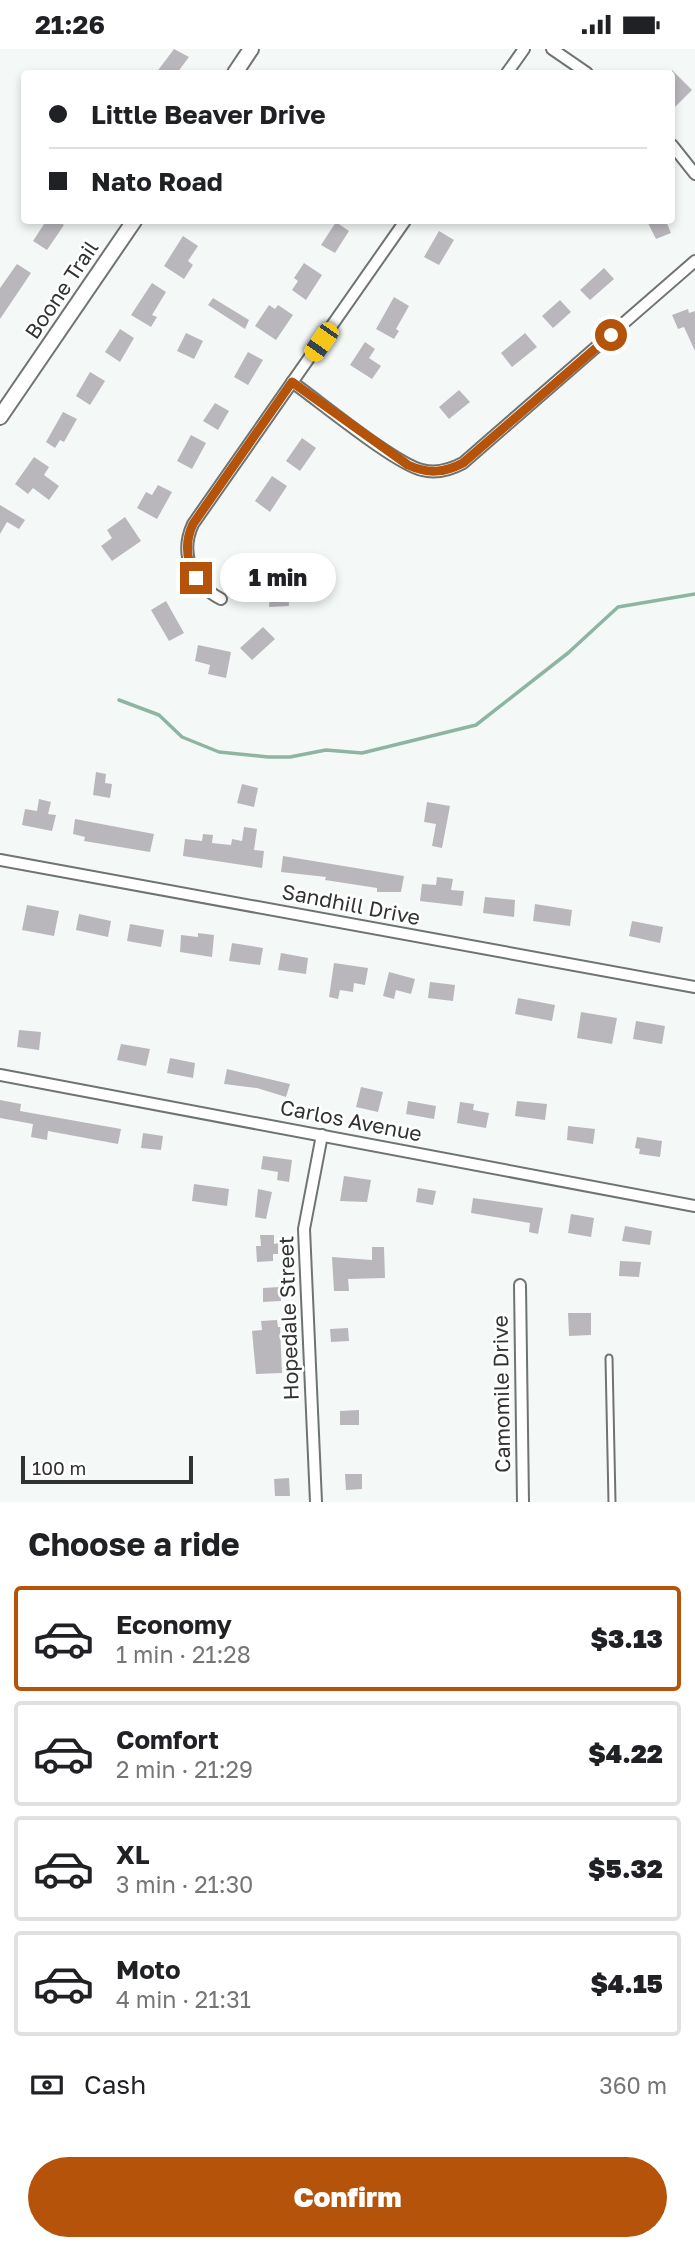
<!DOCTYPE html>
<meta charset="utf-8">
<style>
:root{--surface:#fff;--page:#f6f6f6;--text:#202124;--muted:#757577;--line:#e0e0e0;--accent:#b45309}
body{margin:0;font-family:"Golos Text",sans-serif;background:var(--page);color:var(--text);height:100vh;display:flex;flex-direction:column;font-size:26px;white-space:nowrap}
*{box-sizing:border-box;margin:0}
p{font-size:23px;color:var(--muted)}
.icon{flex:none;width:38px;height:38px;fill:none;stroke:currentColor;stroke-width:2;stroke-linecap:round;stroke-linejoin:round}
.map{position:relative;height:1453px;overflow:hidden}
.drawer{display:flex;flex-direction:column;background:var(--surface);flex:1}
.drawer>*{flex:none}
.guide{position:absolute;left:21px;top:21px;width:654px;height:154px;border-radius:7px;box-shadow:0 4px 10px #0003;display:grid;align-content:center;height:154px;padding:0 28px;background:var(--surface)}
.scale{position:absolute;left:21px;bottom:18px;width:172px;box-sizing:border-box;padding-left:7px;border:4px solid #313332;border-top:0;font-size:19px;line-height:24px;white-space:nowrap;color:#313332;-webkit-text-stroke:5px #fff;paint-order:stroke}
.end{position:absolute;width:32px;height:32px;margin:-16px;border:9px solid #b45309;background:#fff;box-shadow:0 0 0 4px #fff}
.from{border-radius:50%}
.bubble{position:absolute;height:49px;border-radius:24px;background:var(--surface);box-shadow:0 4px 10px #0003;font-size:23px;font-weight:800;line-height:49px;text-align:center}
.car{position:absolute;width:21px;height:42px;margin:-21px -10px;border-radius:9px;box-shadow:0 0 5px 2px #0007;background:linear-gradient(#f5c518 24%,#345 0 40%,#f5c518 0 76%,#345 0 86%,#f5c518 0)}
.guide b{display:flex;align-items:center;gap:24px;height:66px;font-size:26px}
.guide b+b{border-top:2px solid var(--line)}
.guide i{width:18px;height:18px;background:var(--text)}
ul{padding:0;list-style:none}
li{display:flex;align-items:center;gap:21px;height:105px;margin:0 14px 10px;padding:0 14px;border:4px solid var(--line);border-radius:7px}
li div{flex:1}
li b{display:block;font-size:26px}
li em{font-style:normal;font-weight:800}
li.current{border-color:var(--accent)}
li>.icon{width:63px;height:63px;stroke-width:1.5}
h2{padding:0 28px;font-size:32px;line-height:84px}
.pay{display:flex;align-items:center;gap:18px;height:77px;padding:0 28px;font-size:26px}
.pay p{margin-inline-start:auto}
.primary-button{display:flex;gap:14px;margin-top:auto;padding:14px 28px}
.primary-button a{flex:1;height:80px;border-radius:42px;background:var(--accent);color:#fff;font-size:28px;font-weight:800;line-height:80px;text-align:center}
.status{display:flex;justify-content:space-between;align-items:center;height:49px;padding:0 35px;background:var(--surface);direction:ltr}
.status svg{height:19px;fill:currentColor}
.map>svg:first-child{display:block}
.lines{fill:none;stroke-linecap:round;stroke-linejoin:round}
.stream{stroke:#8eb5a2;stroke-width:3.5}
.building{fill:#b9b7bc}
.lane-casing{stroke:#6f7371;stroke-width:9}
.street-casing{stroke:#6f7371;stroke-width:14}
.secondary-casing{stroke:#6f7371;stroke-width:18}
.lane{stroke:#fff;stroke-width:5}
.street{stroke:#fff;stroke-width:10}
.secondary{stroke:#fff;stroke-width:14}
.route{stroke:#b45309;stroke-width:9}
.labels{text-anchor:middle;stroke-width:5;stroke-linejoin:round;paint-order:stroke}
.street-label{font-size:21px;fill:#313332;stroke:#fff}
</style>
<div class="status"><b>21:26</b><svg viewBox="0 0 49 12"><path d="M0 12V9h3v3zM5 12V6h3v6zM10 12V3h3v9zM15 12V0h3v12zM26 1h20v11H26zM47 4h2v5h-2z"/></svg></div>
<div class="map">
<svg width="695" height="1453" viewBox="0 0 695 1453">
<rect width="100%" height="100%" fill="#f4f9f7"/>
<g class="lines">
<path class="stream" d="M119 651 159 666 182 688 219 703 268 708H290L326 701 362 704 476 676 568 604 618 558 695 545"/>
</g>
<g class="building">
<path d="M174 0 189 8 177 24H156Z"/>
<path d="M672 21 692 41 672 61Z"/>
<path d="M46 172H57L64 176 47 201 33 192Z"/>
<path d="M647 172H666L671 184 656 190Z"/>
<path d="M336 173 349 182 335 204 321 196Z"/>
<path d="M439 182 454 191 439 216 424 208Z"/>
<path d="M183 187 198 197 188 212 193 216 184 230 164 217Z"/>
<path d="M304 214 322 226 306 251 292 241 298 232 294 229Z"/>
<path d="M17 215 31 224 0 270V239Z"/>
<path d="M604 219 614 230 590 251 580 241Z"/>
<path d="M152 234 166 243 152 266 157 268 151 278 131 266Z"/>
<path d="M394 248 409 257 396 280 399 282 394 290 376 280Z"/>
<path d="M213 249 249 271 245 280 208 256Z"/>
<path d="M560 251 571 263 553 279 542 267Z"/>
<path d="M269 256 275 260 278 256 293 266 276 291 255 277Z"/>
<path d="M688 260 689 264 695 262V302L684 278 678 280 672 266Z"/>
<path d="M120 280 134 289 120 313 105 303Z"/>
<path d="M186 284 203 292 194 310 177 302Z"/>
<path d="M525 284 537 298 512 318 501 304Z"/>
<path d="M365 293 375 300 369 309 381 317 372 330 350 316Z"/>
<path d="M248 303 263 311 248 336 234 328Z"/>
<path d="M90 323 105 332 90 356 76 347Z"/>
<path d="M459 341 470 353 449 370 439 358Z"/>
<path d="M215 354 229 362 218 381 203 372Z"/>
<path d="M63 363 77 370 64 393 60 391 55 399 46 393Z"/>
<path d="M191 386 206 394 192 420 177 412Z"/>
<path d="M302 389 316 399 300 422 286 412Z"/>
<path d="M34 408 49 418 44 426 59 437 49 451 33 439 28 445 15 435Z"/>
<path d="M272 427 287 437 270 463 255 452Z"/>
<path d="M158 436 172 443 157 470 137 459 146 443 152 446Z"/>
<path d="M0 456 25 471 19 480 7 473 0 485Z"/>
<path d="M125 468 141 492 112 512 101 497 112 489 107 481Z"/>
<path d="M271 532H288L289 557 269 558Z"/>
<path d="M166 552 184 584 169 592 151 561Z"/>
<path d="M263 578 275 590 252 611 240 599Z"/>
<path d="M198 596 231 603 226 629 208 625 210 616 195 612Z"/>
<path d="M96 723 106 725 105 734 112 735 110 749 93 746Z"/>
<path d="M242 735 258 739 254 758 237 754Z"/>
<path d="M39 750 51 753 48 765 56 766 52 782 22 776 25 760 37 762Z"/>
<path d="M427 753 450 757 442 799 432 797 436 775 424 773Z"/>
<path d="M75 770 154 785 150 803 84 792 85 788 73 785Z"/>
<path d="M244 778 257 780 254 801 264 802 262 819 183 807 185 790 202 792 203 785 213 786 212 794 231 796 232 790 242 792Z"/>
<path d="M283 807 404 827 401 843H377V839L325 831 326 828 281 823Z"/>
<path d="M437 828 453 830 451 841 464 842 462 857 420 852 422 835 436 836Z"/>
<path d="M485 848 515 851 514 868 483 864Z"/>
<path d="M535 855 572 861 570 877 533 872Z"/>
<path d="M27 856 59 862 54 887 22 881Z"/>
<path d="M79 865 111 872 108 888 76 881Z"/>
<path d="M632 872 663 878 660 894 629 887Z"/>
<path d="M130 875 164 881 161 898 127 892Z"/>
<path d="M198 884 214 886 212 908 180 903 181 886 198 888Z"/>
<path d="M232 894 263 899 260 916 229 912Z"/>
<path d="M281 904 308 909 306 925 278 921Z"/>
<path d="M334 914 368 919 365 936 354 934 353 943 340 941 338 950 329 948Z"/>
<path d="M389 923 415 930 411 945 396 941 394 950 383 947Z"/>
<path d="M430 933 455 936 453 952 428 949Z"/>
<path d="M518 949 555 956 552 972 515 965Z"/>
<path d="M581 963 617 969 612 995 577 989Z"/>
<path d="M636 972 665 977 662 995 633 990Z"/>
<path d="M19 981 41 983 39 1001 17 998Z"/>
<path d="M121 995 150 1000 146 1017 117 1011Z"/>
<path d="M170 1009 195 1014 193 1029 167 1024Z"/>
<path d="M227 1020 290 1035 286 1048 257 1039 224 1035Z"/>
<path d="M361 1038 383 1043 378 1063 356 1058Z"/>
<path d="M0 1051 21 1055 20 1062 121 1080 118 1095 48 1082 47 1091 31 1088 33 1075 0 1069Z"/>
<path d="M408 1052 436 1057 434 1070 406 1065Z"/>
<path d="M517 1052 547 1055 545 1071 515 1067Z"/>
<path d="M460 1053 474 1055 473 1061 489 1064 486 1079 457 1074Z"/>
<path d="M568 1077 595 1080 593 1095 567 1091Z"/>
<path d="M143 1084 163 1087 161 1101 141 1099Z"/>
<path d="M637 1088 662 1092 660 1108 639 1105 640 1100 635 1099Z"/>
<path d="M263 1107 292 1111 289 1133 277 1131 278 1123 261 1120Z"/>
<path d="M344 1127 371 1131 367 1153 340 1152Z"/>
<path d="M194 1135 229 1140 227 1157 192 1152Z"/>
<path d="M418 1139 436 1142 433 1156 416 1153Z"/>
<path d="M258 1140 272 1143 266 1170 255 1168Z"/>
<path d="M473 1149 543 1159 538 1185 529 1183 530 1174 471 1164Z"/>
<path d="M571 1165 594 1169 591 1188 568 1184Z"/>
<path d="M625 1177 652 1182 650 1196 622 1192Z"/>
<path d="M260 1186H274V1195L278 1194V1205H273V1212L257 1213 256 1197H261Z"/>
<path d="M372 1198H384L385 1229 348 1230 349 1242H334L332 1208 372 1211Z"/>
<path d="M620 1212 641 1213 639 1228 619 1227Z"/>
<path d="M280 1238 281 1252 263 1253V1239Z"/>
<path d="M568 1264H591V1286L569 1287Z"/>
<path d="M277 1271 278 1278H280L282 1324 256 1325 252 1282 262 1281 261 1272Z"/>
<path d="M348 1279 349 1292 331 1293 330 1280Z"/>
<path d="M359 1361V1376H340V1362Z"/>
<path d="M345 1425H362V1440L346 1441Z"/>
<path d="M289 1429 290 1447H275L274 1430Z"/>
</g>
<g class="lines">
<g class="lane-casing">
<path id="lane" d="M609 1309 612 1453"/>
</g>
<g class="street-casing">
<g id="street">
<path d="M552 0 587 24"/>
<path d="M507 24 524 0"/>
<path d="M672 96 695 125"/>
<path d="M292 333C319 352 395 415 422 421 437 425 450 421 463 414L695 212"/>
<path d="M221 550C192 535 179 505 193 475L405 172"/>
<path d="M0 811 695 938"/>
<path d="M0 1026 695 1157"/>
<path d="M520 1236 523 1453"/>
<path d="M316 1453 304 1180 322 1086"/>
</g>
</g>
<g class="secondary-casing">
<g id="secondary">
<path d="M235 24 251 0"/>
<path d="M0 368 134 172"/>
</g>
</g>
<use href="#lane" class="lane"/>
<use href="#street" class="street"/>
<use href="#secondary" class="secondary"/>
</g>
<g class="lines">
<path class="route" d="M196 529C186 511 184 494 193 475L292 333 408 416C428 425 444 424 463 414L611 286"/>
</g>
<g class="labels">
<g class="street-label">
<text transform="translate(62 241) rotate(-56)" y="7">Boone Trail</text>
<text transform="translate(351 856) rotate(11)" y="7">Sandhill Drive</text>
<text transform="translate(351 1072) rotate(11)" y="7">Carlos Avenue</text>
<text transform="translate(289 1269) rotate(-92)" y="7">Hopedale Street</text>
<text transform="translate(502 1345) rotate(-91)" y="7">Camomile Drive</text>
</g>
</g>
</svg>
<div class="scale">100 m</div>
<i class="end from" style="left:611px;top:286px"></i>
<i class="end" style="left:196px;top:529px"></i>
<div class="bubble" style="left:220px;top:504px;width:116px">1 min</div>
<i class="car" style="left:321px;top:293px;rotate:215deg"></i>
<div class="guide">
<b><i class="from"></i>Little Beaver Drive</b>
<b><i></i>Nato Road</b>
</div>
</div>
<section class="drawer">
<h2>Choose a ride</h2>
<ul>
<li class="current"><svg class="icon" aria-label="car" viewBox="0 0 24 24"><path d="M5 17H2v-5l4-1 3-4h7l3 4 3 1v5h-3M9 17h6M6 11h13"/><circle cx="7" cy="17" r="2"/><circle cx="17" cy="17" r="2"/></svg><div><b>Economy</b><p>1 min · 21:28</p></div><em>$3.13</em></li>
<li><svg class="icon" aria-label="car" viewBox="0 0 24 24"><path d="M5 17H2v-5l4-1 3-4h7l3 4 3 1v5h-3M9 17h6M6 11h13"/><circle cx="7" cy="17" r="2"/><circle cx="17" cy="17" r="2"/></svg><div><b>Comfort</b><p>2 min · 21:29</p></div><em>$4.22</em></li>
<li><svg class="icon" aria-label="car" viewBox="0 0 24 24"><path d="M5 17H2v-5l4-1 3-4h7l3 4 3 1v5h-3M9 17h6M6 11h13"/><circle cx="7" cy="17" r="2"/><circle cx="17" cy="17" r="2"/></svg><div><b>XL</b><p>3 min · 21:30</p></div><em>$5.32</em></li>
<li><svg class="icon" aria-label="car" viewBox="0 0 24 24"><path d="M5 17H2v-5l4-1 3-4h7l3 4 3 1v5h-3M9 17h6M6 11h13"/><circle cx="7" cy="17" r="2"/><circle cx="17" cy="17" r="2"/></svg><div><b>Moto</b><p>4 min · 21:31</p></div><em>$4.15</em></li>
</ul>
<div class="pay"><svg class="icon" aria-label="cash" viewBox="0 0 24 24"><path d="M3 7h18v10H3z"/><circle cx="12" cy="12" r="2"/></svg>Cash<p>360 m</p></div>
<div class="primary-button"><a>Confirm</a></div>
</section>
